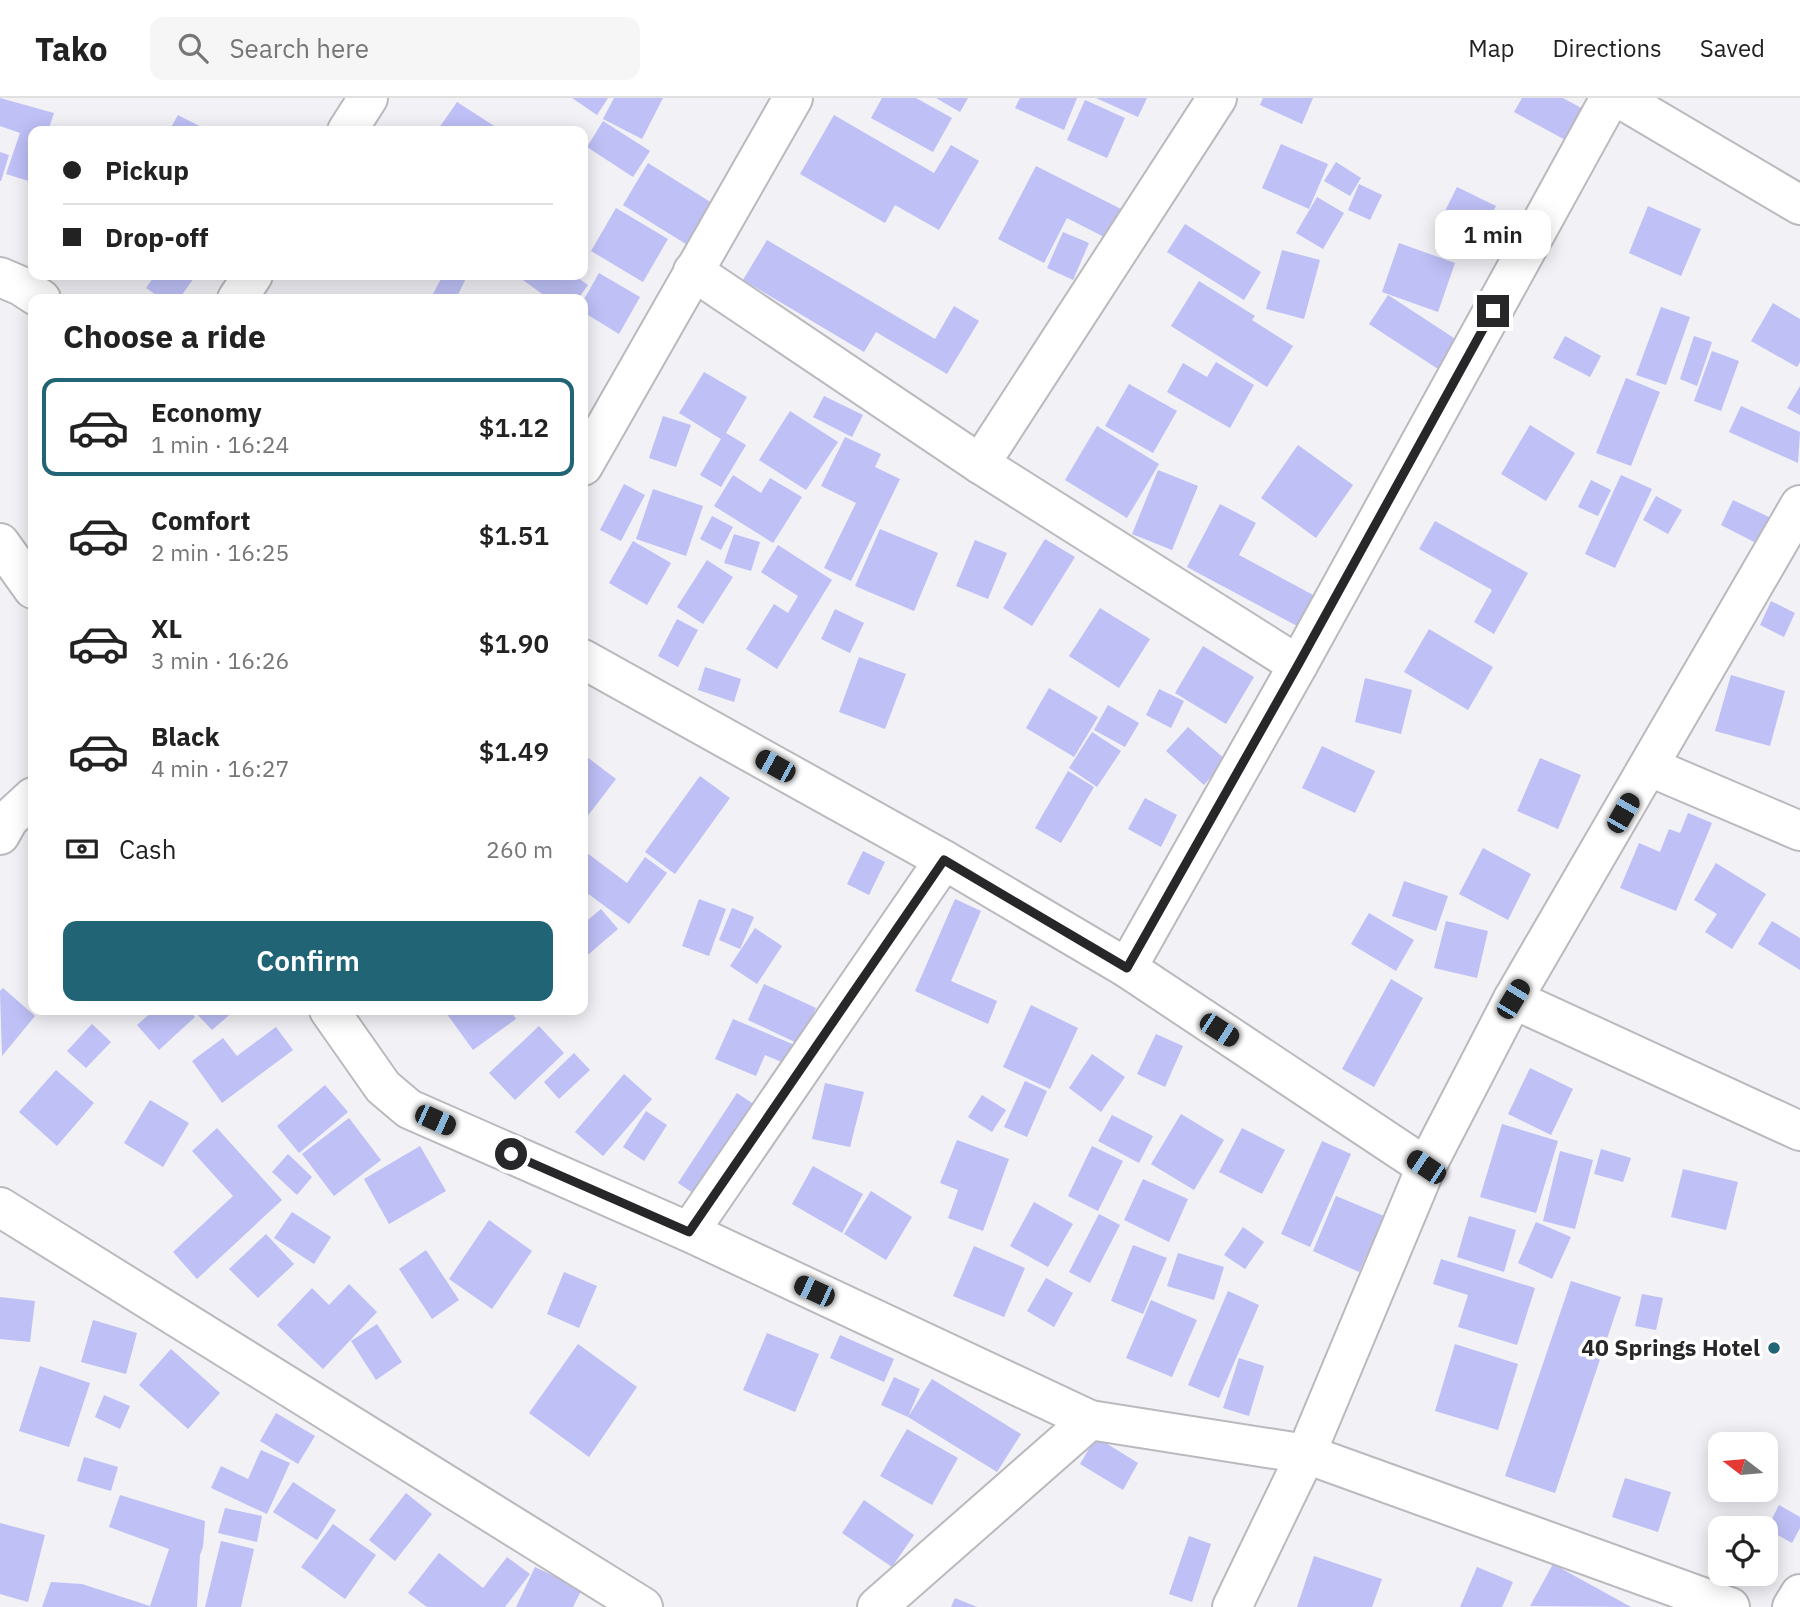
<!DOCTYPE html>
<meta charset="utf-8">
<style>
:root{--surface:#fff;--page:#f6f6f6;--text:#222;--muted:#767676;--line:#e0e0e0;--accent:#206476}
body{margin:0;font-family:"IBM Plex Sans",sans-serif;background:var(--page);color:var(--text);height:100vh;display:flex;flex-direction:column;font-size:26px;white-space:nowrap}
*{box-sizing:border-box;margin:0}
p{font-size:23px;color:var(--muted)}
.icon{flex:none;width:38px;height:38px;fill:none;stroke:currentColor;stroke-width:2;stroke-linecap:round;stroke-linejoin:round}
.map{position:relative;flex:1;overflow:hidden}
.drawer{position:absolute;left:28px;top:196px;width:560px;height:721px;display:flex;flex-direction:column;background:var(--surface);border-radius:14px;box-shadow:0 4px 18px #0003}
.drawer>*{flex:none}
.guide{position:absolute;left:28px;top:28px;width:560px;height:154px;border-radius:14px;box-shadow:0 4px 18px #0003;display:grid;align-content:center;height:154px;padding:0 35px;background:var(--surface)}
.needle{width:46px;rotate:286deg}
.tools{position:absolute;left:1708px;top:1334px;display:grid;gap:14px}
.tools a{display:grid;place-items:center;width:70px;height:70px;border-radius:14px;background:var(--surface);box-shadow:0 4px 18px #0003;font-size:35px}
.end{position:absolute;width:32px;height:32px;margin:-16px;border:9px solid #272729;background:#fff;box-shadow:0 0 0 4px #fff}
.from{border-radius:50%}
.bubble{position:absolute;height:49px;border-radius:14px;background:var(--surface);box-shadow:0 4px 18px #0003;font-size:23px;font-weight:600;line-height:49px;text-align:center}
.car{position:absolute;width:21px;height:42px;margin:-21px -10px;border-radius:9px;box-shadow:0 0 5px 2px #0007;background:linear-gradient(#222 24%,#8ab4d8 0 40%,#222 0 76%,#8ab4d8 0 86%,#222 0)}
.guide b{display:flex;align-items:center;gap:24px;height:66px;font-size:26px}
.guide b+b{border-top:2px solid var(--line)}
.guide i{width:18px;height:18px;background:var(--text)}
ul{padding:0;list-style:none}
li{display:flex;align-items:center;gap:21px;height:98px;margin:0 14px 10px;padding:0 21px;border:4px solid transparent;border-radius:14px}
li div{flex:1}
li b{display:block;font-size:26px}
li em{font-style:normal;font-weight:600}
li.current{border-color:var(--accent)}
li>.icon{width:63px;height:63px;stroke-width:1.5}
h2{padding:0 35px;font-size:32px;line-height:84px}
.pay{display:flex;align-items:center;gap:18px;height:77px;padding:0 35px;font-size:26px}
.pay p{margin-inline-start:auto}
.cta{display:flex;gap:14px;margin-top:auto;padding:14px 35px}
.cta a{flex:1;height:80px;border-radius:14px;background:var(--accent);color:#fff;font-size:28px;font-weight:600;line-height:80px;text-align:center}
header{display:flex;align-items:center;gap:42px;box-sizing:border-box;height:98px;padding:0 35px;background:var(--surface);border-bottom:2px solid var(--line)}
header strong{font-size:33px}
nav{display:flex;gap:38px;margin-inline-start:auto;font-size:24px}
.search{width:490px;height:63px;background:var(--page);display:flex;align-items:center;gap:18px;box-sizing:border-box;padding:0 24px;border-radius:14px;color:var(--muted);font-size:26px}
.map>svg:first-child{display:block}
.building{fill:#bec0f6}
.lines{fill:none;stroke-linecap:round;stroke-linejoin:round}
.minor-casing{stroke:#bababe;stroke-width:42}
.tertiary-casing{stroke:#bababe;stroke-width:42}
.minor{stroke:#fff;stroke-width:38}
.tertiary{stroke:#fff;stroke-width:38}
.route{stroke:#272729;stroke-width:9}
.poi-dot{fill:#206476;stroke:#fff;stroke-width:2.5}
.labels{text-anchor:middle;stroke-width:7;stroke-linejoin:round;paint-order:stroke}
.poi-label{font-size:23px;font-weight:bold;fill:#272729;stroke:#fff;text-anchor:end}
</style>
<header>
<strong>Tako</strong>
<div class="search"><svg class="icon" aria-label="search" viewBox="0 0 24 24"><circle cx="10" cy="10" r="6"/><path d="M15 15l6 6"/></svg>Search here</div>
<nav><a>Map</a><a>Directions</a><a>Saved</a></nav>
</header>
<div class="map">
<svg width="1800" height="1509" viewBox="0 0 1800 1509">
<rect width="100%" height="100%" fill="#f1f1f6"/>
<g class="building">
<path d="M0 0 54 15 48 33H33L32 84 6 76 20 35 0 28Z"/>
<path d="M572 0H608L597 17Z"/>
<path d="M614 0H663L642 41 603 21Z"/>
<path d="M882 0H916L952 20 933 54 871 20Z"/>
<path d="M936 0H968L960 14Z"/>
<path d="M1020 0H1077L1064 32 1015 10Z"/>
<path d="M1096 0H1147L1138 19Z"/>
<path d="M1263 0H1313L1302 26 1260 7Z"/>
<path d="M1522 0H1563L1598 19 1580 50 1514 14Z"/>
<path d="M1085 2 1125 20 1107 60 1067 42Z"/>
<path d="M457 4 502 33H437Z"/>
<path d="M178 17 209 33H169Z"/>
<path d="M834 17 934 75 951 47 979 63 939 132 895 107 885 125 800 76Z"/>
<path d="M603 23 650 53 633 79 587 49Z"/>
<path d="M1281 46 1328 66 1309 111 1262 90Z"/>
<path d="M0 54 9 57 1 83H0Z"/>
<path d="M1336 64 1361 80 1350 98 1324 83Z"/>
<path d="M648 65 720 110 694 151 623 107Z"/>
<path d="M1036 68 1121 111 1106 140 1067 120 1044 165 998 141Z"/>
<path d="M1359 86 1382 97 1370 122 1348 112Z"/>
<path d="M1457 89 1496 108 1478 142 1440 123Z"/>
<path d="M1317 99 1344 115 1323 151 1296 135Z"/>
<path d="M1648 108 1701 131 1681 178 1629 155Z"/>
<path d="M616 110 668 141 643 184 591 153Z"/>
<path d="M1185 126 1261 174 1244 202 1167 154Z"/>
<path d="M1063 134 1089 145 1073 182 1047 170Z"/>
<path d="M767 142 935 241 954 208 979 223 947 276 876 234 864 254 743 182Z"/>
<path d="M1399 145 1455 165 1438 214 1382 194Z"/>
<path d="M1282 152 1320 162 1304 221 1266 211Z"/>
<path d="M599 175 640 199 619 236 583 214V203Z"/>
<path d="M155 177H196L179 201H162L146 190Z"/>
<path d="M443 177 467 178 456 201H443L433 196Z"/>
<path d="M527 177H574L588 187 578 201H549L523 182Z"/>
<path d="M1199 183 1255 218 1252 222 1293 248 1267 289 1171 228Z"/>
<path d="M1388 197 1457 242 1438 271 1369 226Z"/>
<path d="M1773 205 1800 221V264L1797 269 1751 243Z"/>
<path d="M1661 209 1690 219 1666 287 1636 277Z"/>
<path d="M1565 238 1601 258 1590 279 1553 260Z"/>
<path d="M1694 238 1712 244 1697 288 1680 281Z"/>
<path d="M1712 253 1739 263 1721 313 1694 303Z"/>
<path d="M1216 264 1254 287 1230 330 1167 294 1183 265 1207 279Z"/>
<path d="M704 274 747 299 726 335 746 347 721 389 700 377 721 341 679 315Z"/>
<path d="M1626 280 1660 294 1631 368 1596 355Z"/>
<path d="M1129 286 1177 313 1153 355 1105 328Z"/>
<path d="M1800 288V317L1787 310Z"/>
<path d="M824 298 863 317 852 339 813 319Z"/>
<path d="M1741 308 1800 334 1798 365 1729 334Z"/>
<path d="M790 313 838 344 806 392 759 362Z"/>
<path d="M663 318 691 327 676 369 649 360Z"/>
<path d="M1530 327 1575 355 1546 403 1501 376Z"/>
<path d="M1097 328 1159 366 1127 420 1065 382Z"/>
<path d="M845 339 881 356 875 369 900 381 851 483 824 470 856 405 821 388Z"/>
<path d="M1298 347 1353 387 1316 440 1261 400Z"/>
<path d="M1158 372 1198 388 1172 452 1132 436Z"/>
<path d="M733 377 761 395 770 380 802 399 773 445 714 408Z"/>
<path d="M1621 377 1652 391 1615 470 1585 456Z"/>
<path d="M1591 382 1611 392 1598 418 1578 409Z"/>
<path d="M624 386 645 397 621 443 600 432Z"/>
<path d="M653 391 703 408 686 458 636 441Z"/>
<path d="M1656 398 1682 412 1668 436 1643 422Z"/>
<path d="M1733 402 1771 420 1758 446 1721 427Z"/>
<path d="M1220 406 1256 425 1239 457 1315 498 1299 529 1187 469Z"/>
<path d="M712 418 733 429 721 452 700 441Z"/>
<path d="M1435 423 1528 475 1494 536 1474 524 1492 492 1419 451Z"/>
<path d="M880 431 938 455 914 513 855 488Z"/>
<path d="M734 436 760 444 751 473 724 465Z"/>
<path d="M1045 441 1075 459 1032 528 1003 510Z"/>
<path d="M975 442 1007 455 988 501 956 488Z"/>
<path d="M633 443 671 465 647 507 609 485Z"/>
<path d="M778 447 832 482 777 571 746 551 774 506 788 515 798 498 761 474Z"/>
<path d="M707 462 733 479 703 526 677 509Z"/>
<path d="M1771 503 1795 515 1784 539 1760 527Z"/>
<path d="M1100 510 1150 541 1119 590 1069 558Z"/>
<path d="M835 511 864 525 850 555 821 541Z"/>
<path d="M677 521 698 532 678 569 658 558Z"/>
<path d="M1429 531 1493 569 1468 612 1404 574Z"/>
<path d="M1203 548 1254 579 1226 626 1175 595Z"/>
<path d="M859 559 906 576 885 631 839 614Z"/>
<path d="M705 569 741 581 734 604 698 592Z"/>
<path d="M1731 577 1785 593 1770 648 1715 633Z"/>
<path d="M1365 580 1412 592 1401 636 1355 624Z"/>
<path d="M1049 590 1098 619 1074 659 1026 630Z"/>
<path d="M1159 591 1184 603 1171 630 1146 617Z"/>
<path d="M1108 607 1139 625 1125 649 1094 632Z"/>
<path d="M1188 629 1226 662 1204 687 1166 653Z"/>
<path d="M1092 634 1121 653 1097 689 1069 670Z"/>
<path d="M1322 648 1375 673 1355 715 1302 690Z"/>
<path d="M587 659 616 681 583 724V664Z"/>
<path d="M1540 660 1581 677 1558 731 1517 713Z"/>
<path d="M1068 673 1094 689 1061 745 1035 730Z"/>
<path d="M700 678 730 700 675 776 645 754Z"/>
<path d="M1145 700 1177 717 1161 749 1128 731Z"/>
<path d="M1688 715 1712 725 1676 813 1620 790 1639 745 1660 754 1669 731 1680 735Z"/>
<path d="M1483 750 1531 776 1508 822 1459 796Z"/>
<path d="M583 752 627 785 645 759 667 775 629 826 583 792Z"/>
<path d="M863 753 885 764 869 797 847 786Z"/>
<path d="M1716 765 1766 796 1732 851 1705 834 1717 816 1694 802Z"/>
<path d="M1404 783 1448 798 1436 833 1392 818Z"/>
<path d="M699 801 726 811 709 858 682 848Z"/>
<path d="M955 801 981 813 951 883 997 903 988 926 915 893Z"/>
<path d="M732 810 754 819 740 851 719 842Z"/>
<path d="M601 811 618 831 583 861V826Z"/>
<path d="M1369 815 1414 842 1396 873 1351 846Z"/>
<path d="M1446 823 1488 833 1477 880 1434 870Z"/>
<path d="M1772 823 1800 840V872L1758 846Z"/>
<path d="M755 830 782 848 757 886 730 868Z"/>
<path d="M1391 881 1423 900 1374 989 1342 971Z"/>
<path d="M764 886 816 910 799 946 748 922Z"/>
<path d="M3 890 35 918 2 958 0 893Z"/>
<path d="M1031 907 1078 930 1050 991 1003 969Z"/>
<path d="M154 912H188L195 919 159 952 137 927Z"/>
<path d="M193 912H235L212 932Z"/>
<path d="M444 912H510L516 921 473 952Z"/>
<path d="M733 921 809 953 801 972 765 957 756 978 715 961Z"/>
<path d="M92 926 111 944 86 970 67 953Z"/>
<path d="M539 928 564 955 515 1002 489 975Z"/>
<path d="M276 929 293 952 222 1005 192 963 223 940 237 958Z"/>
<path d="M1156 936 1183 948 1165 989 1137 976Z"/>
<path d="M574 955 590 972 559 1001 544 984Z"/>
<path d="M1092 956 1125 979 1101 1014 1069 990Z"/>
<path d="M1530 970 1573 991 1551 1037 1508 1016Z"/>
<path d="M56 972 94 1005 57 1048 19 1014Z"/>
<path d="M624 976 652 1001 603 1058 575 1034Z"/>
<path d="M1025 983 1047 993 1027 1039 1004 1029Z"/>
<path d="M825 985 864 994 850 1049 812 1041Z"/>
<path d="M325 987 348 1014 299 1055 277 1028Z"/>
<path d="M737 995 770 1017 711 1107 678 1085Z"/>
<path d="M982 997 1006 1012 992 1034 968 1019Z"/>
<path d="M150 1002 189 1025 163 1069 124 1045Z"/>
<path d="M646 1013 667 1027 644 1063 623 1049Z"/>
<path d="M1181 1016 1224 1042 1194 1092 1151 1066Z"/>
<path d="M1112 1017 1153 1038 1139 1065 1098 1043Z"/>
<path d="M349 1020 381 1062 334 1098 302 1056Z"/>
<path d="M1502 1026 1558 1043 1536 1115 1480 1099Z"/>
<path d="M217 1030 282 1102 197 1181 173 1154 233 1098 192 1053Z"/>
<path d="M1242 1030 1285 1052 1262 1096 1219 1074Z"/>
<path d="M957 1042 1009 1061 983 1133 948 1120 958 1092 940 1085Z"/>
<path d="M1322 1043 1351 1056 1310 1149 1281 1136Z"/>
<path d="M420 1048 446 1093 389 1126 364 1081Z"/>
<path d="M1092 1048 1123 1063 1098 1113 1068 1098Z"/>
<path d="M1601 1051 1631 1060 1623 1084 1594 1076Z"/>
<path d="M1560 1053 1593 1062 1575 1131 1543 1123Z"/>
<path d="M288 1056 312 1079 297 1097 272 1074Z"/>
<path d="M813 1068 863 1096 842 1135 792 1106Z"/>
<path d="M1683 1071 1738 1084 1726 1132 1671 1119Z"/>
<path d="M1143 1081 1188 1101 1169 1144 1124 1122Z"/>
<path d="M871 1093 912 1119 886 1162 844 1136Z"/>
<path d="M1336 1098 1384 1118 1359 1174 1313 1153Z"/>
<path d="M1034 1104 1073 1126 1048 1169 1010 1148Z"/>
<path d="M292 1114 331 1139 314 1166 274 1140Z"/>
<path d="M1099 1116 1120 1127 1090 1185 1069 1174Z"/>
<path d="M1469 1118 1516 1132 1504 1174 1457 1159Z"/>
<path d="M489 1122 532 1153 492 1211 449 1181Z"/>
<path d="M1536 1124 1571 1139 1552 1181 1518 1165Z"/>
<path d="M1243 1129 1264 1144 1245 1171 1224 1157Z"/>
<path d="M266 1136 294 1166 258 1200 229 1171Z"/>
<path d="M1133 1147 1167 1160 1143 1216 1111 1203Z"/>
<path d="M974 1148 1025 1170 1004 1219 953 1198Z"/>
<path d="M426 1152 459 1202 432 1221 399 1171Z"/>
<path d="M1178 1155 1224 1169 1214 1202 1167 1188Z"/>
<path d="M1441 1161 1535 1190 1517 1247 1458 1229 1468 1197 1433 1186Z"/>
<path d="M564 1174 597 1188 579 1230 547 1216Z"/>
<path d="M1046 1180 1073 1195 1054 1229 1027 1213Z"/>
<path d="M1571 1183 1621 1199 1555 1395 1505 1378Z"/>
<path d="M349 1186 377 1214 323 1271 277 1227 312 1190 329 1207Z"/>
<path d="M1228 1193 1259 1207 1219 1300 1188 1287Z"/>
<path d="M1642 1196 1663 1200 1656 1232 1635 1228Z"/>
<path d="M0 1199 35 1203 30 1244 0 1241Z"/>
<path d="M1151 1202 1197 1222 1172 1279 1126 1260Z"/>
<path d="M93 1222 137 1235 126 1276 81 1264Z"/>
<path d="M377 1226 402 1264 376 1282 351 1243Z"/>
<path d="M767 1235 819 1256 795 1314 743 1292Z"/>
<path d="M840 1237 894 1261 884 1284 830 1260Z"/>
<path d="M578 1246 637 1289 589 1359 529 1315Z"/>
<path d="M1455 1246 1518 1266 1498 1332 1435 1313Z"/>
<path d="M171 1251 220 1295 188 1331 139 1287Z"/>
<path d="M1239 1260 1264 1268 1249 1318 1223 1310Z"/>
<path d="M40 1268 90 1285 69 1349 19 1333Z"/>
<path d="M894 1279 920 1291 908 1319 881 1307Z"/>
<path d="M932 1281 1021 1336 997 1374 908 1319Z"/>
<path d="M104 1297 130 1308 120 1331 95 1319Z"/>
<path d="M276 1315 315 1338 298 1366 260 1343Z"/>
<path d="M907 1331 958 1360 932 1407 880 1378Z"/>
<path d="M1096 1339 1138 1365 1123 1392 1080 1366Z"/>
<path d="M261 1352 290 1365 267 1416 211 1390 221 1368 248 1381Z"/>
<path d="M84 1359 118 1369 111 1393 77 1383Z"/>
<path d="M1625 1380 1671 1394 1658 1434 1612 1419Z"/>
<path d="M293 1384 336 1412 317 1442 273 1414Z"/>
<path d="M406 1395 432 1416 395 1463 369 1442Z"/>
<path d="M120 1397 205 1423 203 1449 200 1457 197 1509H42L51 1484 82 1486 150 1508 169 1451 109 1429Z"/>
<path d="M864 1402 914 1437 892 1469 842 1435Z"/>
<path d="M1779 1407 1800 1419V1430L1792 1445 1767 1431Z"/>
<path d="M225 1410 262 1418 257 1444 218 1435Z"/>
<path d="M0 1425 45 1437 28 1504 0 1496Z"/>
<path d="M333 1426 376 1457 345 1501 301 1469Z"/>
<path d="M1189 1438 1211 1446 1192 1504 1169 1496Z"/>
<path d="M221 1443 254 1451 241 1509H205Z"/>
<path d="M439 1455 483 1490 507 1459 530 1476 505 1509H427L408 1495Z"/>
<path d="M1314 1458 1382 1481 1372 1509H1297Z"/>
<path d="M1553 1466 1631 1509 1530 1508Z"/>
<path d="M535 1469 582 1491 573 1509H516Z"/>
<path d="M1477 1469 1513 1484 1502 1509H1460Z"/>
<path d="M955 1500 977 1509H951Z"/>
</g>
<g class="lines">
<g class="minor-casing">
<g id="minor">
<path d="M1619 0 1800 107"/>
<path d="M347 33 368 0"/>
<path d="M693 173 980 366 1298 567"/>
<path d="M0 179 21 188 41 201"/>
<path d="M237 201 253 177"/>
<path d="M980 366 1217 0"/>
<path d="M583 368 793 0"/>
<path d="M0 445 33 491"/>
<path d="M583 561 944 762 1127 870 1426 1069"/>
<path d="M1650 669 1800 733"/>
<path d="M0 737 9 721 33 699"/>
<path d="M1127 870 1298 567 1610 0"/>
<path d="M1513 901 1800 1033"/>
<path d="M329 912 383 989 409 1011 689 1134 1090 1322 1306 1356 1730 1509"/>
<path d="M0 1109 643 1509"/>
<path d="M689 1134 944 762"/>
<path d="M877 1509 1090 1322"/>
<path d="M1232 1509 1306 1356 1426 1069 1513 901 1800 407"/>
</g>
</g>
<g class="tertiary-casing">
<path id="tertiary" d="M1792 1509 1800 1496"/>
</g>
<use href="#minor" class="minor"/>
<use href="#tertiary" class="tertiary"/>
</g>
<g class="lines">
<path class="route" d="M511 1056 689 1134 944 762 1127 870 1298 567 1493 213"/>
</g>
<circle class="poi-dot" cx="1774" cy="1250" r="7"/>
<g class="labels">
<g class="poi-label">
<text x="1760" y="1258">40 Springs Hotel</text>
</g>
</g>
</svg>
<div class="tools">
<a><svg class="needle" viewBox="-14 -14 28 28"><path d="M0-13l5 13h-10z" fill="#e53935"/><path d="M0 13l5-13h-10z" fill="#767676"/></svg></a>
<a><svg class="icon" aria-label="locate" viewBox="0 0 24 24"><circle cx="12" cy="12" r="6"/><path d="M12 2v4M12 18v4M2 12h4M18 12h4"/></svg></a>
</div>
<i class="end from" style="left:511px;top:1056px"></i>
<i class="end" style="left:1493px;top:213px"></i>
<div class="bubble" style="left:1435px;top:112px;width:116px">1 min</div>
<i class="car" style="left:775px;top:668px;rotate:299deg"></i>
<i class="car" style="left:1623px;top:715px;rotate:30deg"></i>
<i class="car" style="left:1513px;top:901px;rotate:31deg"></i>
<i class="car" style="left:1219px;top:932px;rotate:123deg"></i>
<i class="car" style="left:435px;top:1022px;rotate:114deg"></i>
<i class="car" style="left:1426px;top:1069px;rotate:304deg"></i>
<i class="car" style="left:814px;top:1193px;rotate:295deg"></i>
<div class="guide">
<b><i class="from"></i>Pickup</b>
<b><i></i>Drop-off</b>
</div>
<section class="drawer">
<h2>Choose a ride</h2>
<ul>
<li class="current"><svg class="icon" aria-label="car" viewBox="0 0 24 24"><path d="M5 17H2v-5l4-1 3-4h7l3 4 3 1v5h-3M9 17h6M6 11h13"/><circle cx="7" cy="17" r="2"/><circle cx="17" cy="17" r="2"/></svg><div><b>Economy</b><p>1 min · 16:24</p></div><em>$1.12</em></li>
<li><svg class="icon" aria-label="car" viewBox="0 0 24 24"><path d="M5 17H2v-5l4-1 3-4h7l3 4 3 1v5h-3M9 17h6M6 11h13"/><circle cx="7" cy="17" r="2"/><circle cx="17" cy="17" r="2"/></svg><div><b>Comfort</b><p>2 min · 16:25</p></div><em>$1.51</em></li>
<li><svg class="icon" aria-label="car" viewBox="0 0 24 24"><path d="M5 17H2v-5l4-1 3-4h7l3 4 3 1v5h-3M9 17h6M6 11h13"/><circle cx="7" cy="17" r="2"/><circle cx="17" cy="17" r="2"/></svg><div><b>XL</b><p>3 min · 16:26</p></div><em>$1.90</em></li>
<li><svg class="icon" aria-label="car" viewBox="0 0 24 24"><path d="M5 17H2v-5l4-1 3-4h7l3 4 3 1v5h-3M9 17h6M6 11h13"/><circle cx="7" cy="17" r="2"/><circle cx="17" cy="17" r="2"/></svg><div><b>Black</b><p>4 min · 16:27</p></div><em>$1.49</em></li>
</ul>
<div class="pay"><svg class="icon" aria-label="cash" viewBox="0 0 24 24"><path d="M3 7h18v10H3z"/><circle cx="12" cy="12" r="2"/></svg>Cash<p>260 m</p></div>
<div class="cta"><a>Confirm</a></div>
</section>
</div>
